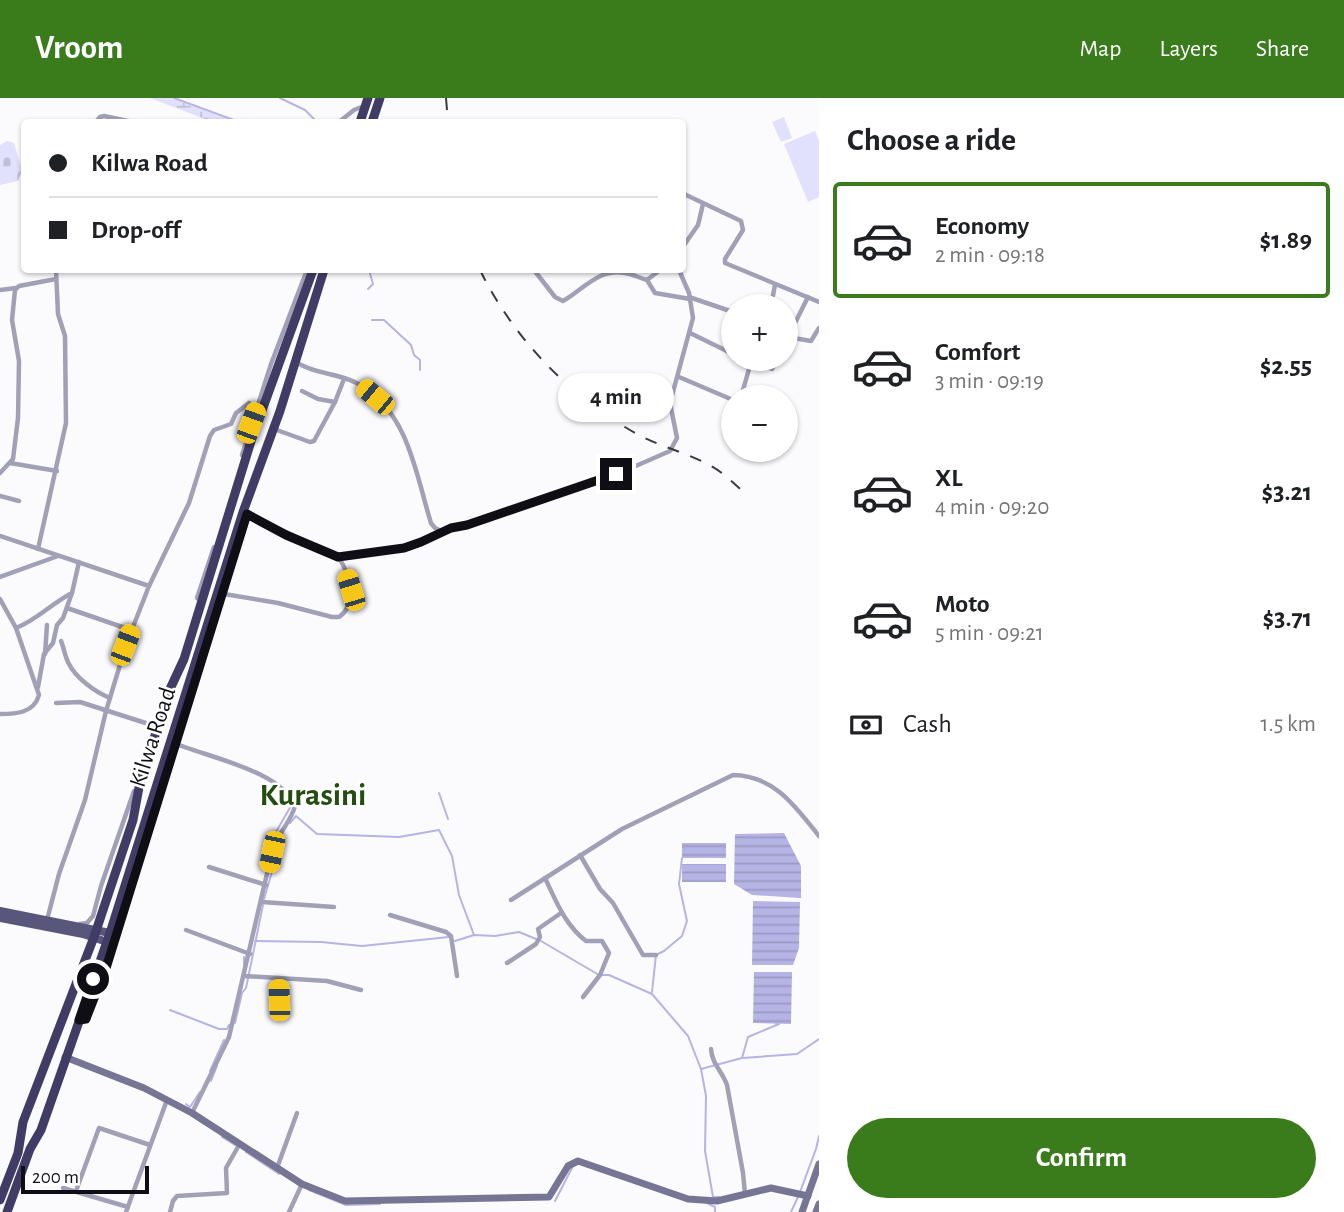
<!DOCTYPE html>
<meta charset="utf-8">
<style>
:root{--surface:#fff;--page:#f6f6f6;--text:#202124;--muted:#757577;--line:#e0e0e0;--accent:#3a7b1b}
body{margin:0;font-family:"Alegreya Sans",sans-serif;background:var(--page);color:var(--text);height:100vh;display:flex;flex-direction:column;font-size:26px;white-space:nowrap}
*{box-sizing:border-box;margin:0}
p{font-size:23px;color:var(--muted)}
.icon{flex:none;width:38px;height:38px;fill:none;stroke:currentColor;stroke-width:2;stroke-linecap:round;stroke-linejoin:round}
.map{position:relative;flex:1;overflow:hidden}
.sheet{display:flex;flex-direction:column;background:var(--surface);width:525px}
.sheet>*{flex:none}
.banner{position:absolute;left:21px;top:21px;width:665px;height:154px;border-radius:7px;box-shadow:0 2px 5px #0004;display:grid;align-content:center;height:154px;padding:0 28px;background:var(--surface)}
.fabs{position:absolute;left:721px;top:196px;display:grid;gap:14px}
.fabs a{display:grid;place-items:center;width:77px;height:77px;border-radius:50%;background:var(--surface);box-shadow:0 2px 5px #0004;font-size:35px}
.scale{position:absolute;left:21px;bottom:18px;width:128px;box-sizing:border-box;padding-left:7px;border:4px solid #0e0e14;border-top:0;font-size:19px;line-height:24px;white-space:nowrap;color:#0e0e14;-webkit-text-stroke:5px #fff;paint-order:stroke}
.end{position:absolute;width:32px;height:32px;margin:-16px;border:9px solid #0e0e14;background:#fff;box-shadow:0 0 0 4px #fff}
.from{border-radius:50%}
.bubble{position:absolute;height:49px;border-radius:24px;background:var(--surface);box-shadow:0 2px 5px #0004;font-size:23px;font-weight:700;line-height:49px;text-align:center}
.car{position:absolute;width:21px;height:42px;margin:-21px -10px;border-radius:9px;box-shadow:0 0 5px 2px #0007;background:linear-gradient(#f5c518 24%,#345 0 40%,#f5c518 0 76%,#345 0 86%,#f5c518 0)}
.banner b{display:flex;align-items:center;gap:24px;height:66px;font-size:26px}
.banner b+b{border-top:2px solid var(--line)}
.banner i{width:18px;height:18px;background:var(--text)}
ul{padding:0;list-style:none}
li{display:flex;align-items:center;gap:21px;height:116px;margin:0 14px 10px;padding:0 14px;border:4px solid transparent;border-radius:7px}
li div{flex:1}
li b{display:block;font-size:26px}
li em{font-style:normal;font-weight:700}
li.active{border-color:var(--accent)}
li>.icon{width:63px;height:63px;stroke-width:1.5}
h2{padding:0 28px;font-size:32px;line-height:84px}
.pay{display:flex;align-items:center;gap:18px;height:77px;padding:0 28px;font-size:26px}
.pay p{margin-inline-start:auto}
.cta{display:flex;gap:14px;margin-top:auto;padding:14px 28px}
.cta a{flex:1;height:80px;border-radius:42px;background:var(--accent);color:#fff;font-size:28px;font-weight:700;line-height:80px;text-align:center}
header{display:flex;align-items:center;gap:42px;box-sizing:border-box;height:98px;padding:0 35px;background:var(--accent);color:#fff}
header strong{font-size:33px}
nav{display:flex;gap:38px;margin-inline-start:auto;font-size:24px}
main{display:flex;flex:1;min-height:0}
.map>svg:first-child{display:block}
.wetland{fill:url(#wetland-marsh)}
.cemetery{fill:url(#cemetery-stones)}
.pitch{fill:#e1e0fd}
.water{fill:url(#water-rules)}
.lines{fill:none;stroke-linecap:round;stroke-linejoin:round}
.stream{stroke:#b6b3e5;stroke-width:2}
.street{stroke:#a1a0b6;stroke-width:4.5}
.secondary{stroke:#777594;stroke-width:7}
.primary{stroke:#59567b;stroke-width:8}
.highway{stroke:#413c66;stroke-width:9}
.rail{stroke:#39393f;stroke-width:2;stroke-dasharray:12 12;stroke-linecap:butt}
.route{stroke:#0e0e14;stroke-width:9}
.labels{text-anchor:middle;stroke-width:5;stroke-linejoin:round;paint-order:stroke}
.street-label{font-size:24px;fill:#0e0e14;stroke:#fff}
.district-label{font-size:32px;font-weight:bold;fill:#244d11;stroke:#fff}
</style>
<header>
<strong>Vroom</strong>
<nav><a>Map</a><a>Layers</a><a>Share</a></nav>
</header>
<main>
<div class="map">
<svg width="819" height="1114" viewBox="0 0 819 1114">
<defs>
<pattern id="wetland-marsh" width="20" height="14" patternUnits="userSpaceOnUse" patternTransform="scale(1.75)"><rect width="20" height="14" fill="#e1e0fd"/><path d="M1 5h8M5 5V1M11 12h8M15 12V8" fill="none" stroke="#c0bfd8"/></pattern>
<pattern id="cemetery-stones" width="16" height="16" patternUnits="userSpaceOnUse" patternTransform="scale(1.75)"><rect width="16" height="16" fill="#e1e0fd"/><path d="M2 7V4a2 2 0 0 1 4 0v3zM10 15v-3a2 2 0 0 1 4 0v3z" fill="#c0bfd8"/></pattern>
<pattern id="water-rules" width="6" height="5" patternUnits="userSpaceOnUse" patternTransform="scale(1.75)"><rect width="6" height="5" fill="#b6b3e5"/><path d="M0 2.5h6" fill="none" stroke="#9b99c4"/></pattern>
</defs>
<rect width="100%" height="100%" fill="#fbfbfe"/>
<path class="wetland" d="M150 0H171L235 24H213Z"/>
<path class="cemetery" d="M7 43 14 45 22 72 18 83 0 87V47Z"/>
<g class="pitch">
<path d="M784 19 792 40 781 44 772 24Z"/>
<path d="M815 33 819 43V99L808 104 784 46Z"/>
</g>
<g class="water">
<path d="M784 735 801 768V800L752 797 734 786 735 736Z"/>
<rect x="682" y="745" width="44" height="15"/>
<rect x="682" y="766" width="44" height="18"/>
<path d="M753 803 800 804 799 850 793 867H752Z"/>
<path d="M754 874H792L791 926 753 925Z"/>
</g>
<g class="lines">
<g class="stream">
<path d="M174 0 239 24"/>
<path d="M280 0 305 12 317 24"/>
<path d="M368 191 373 186 369 172"/>
<path d="M372 222H384L411 247 414 257 420 262V272"/>
<path d="M439 695 448 721"/>
<path d="M290 725 296 718 317 736 399 739 439 732 452 758 459 797 474 837"/>
<path d="M270 755 273 739 291 708 283 695"/>
<path d="M264 801 274 767 275 750"/>
<path d="M255 843 321 844 362 848 449 839"/>
<path d="M455 843 474 837 495 838 519 834 536 841"/>
<path d="M541 843 599 877H609L652 896 688 938 701 971"/>
<path d="M244 867V859"/>
<path d="M652 894 656 857 664 853 682 838 687 823 679 786 682 760"/>
<path d="M170 912 219 931H227L229 927"/>
<path d="M235 925 242 895 246 890 263 807"/>
<path d="M743 960 797 956 819 941"/>
<path d="M210 973 224 942"/>
<path d="M211 983 217 968"/>
<path d="M186 1006 190 1009 200 994"/>
<path d="M222 1039 235 1047"/>
<path d="M246 1054 279 1076"/>
<path d="M309 1092 346 1107 380 1106"/>
<path d="M800 1094 816 1051 819 1038"/>
<path d="M719 1099H713L705 1053 706 998 701 971 742 960 748 939 779 926H776"/>
<path d="M555 1103 572 1070"/>
<path d="M707 1105 715 1109V1114"/>
<path d="M791 1114 798 1099"/>
</g>
<g class="street">
<path d="M96 24 100 19 104 18 133 24"/>
<path d="M339 24 354 12 364 8"/>
<path d="M682 95 741 123 743 132 725 161V165L819 204"/>
<path d="M682 150 698 127 703 106"/>
<path d="M534 172 555 199 563 203C583 192 598 170 625 175 633 176 639 180 647 182L660 172"/>
<path d="M647 182 655 195 690 201"/>
<path d="M0 192 16 190"/>
<path d="M689 199 733 214"/>
<path d="M808 199 788 239 811 243 819 230"/>
<path d="M771 208 775 187"/>
<path d="M690 235 733 256"/>
<path d="M744 261 772 271 778 261"/>
<path d="M296 264C315 277 343 275 362 288 409 317 416 377 431 425L435 430 441 433 467 427 615 377 670 353 677 340 670 305 693 220 689 195 679 172"/>
<path d="M679 279 733 302"/>
<path d="M302 293 318 301 335 304"/>
<path d="M741 299 751 264"/>
<path d="M274 331 310 344 314 343 335 304 344 281"/>
<path d="M242 357 271 266 307 172"/>
<path d="M10 365 57 373"/>
<path d="M0 375 13 361 18 320 19 263 12 222 15 192 19 188 56 181"/>
<path d="M0 398 19 403"/>
<path d="M0 438 149 488"/>
<path d="M38 451 66 325 65 238 58 216 56 172"/>
<path d="M338 459C376 454 410 450 445 433"/>
<path d="M0 479 58 458"/>
<path d="M218 495 278 505 332 519H339C358 506 350 475 338 459L244 414"/>
<path d="M0 501 16 530 39 597C34 615 16 616 0 616"/>
<path d="M201 503 197 500 214 449"/>
<path d="M67 510 131 532"/>
<path d="M16 530C37 522 52 505 72 495L79 464"/>
<path d="M61 543C64 550 65 559 69 566 76 580 95 594 110 600"/>
<path d="M45 556 47 527"/>
<path d="M38 589 44 556 53 545 57 527 63 520 72 495"/>
<path d="M56 605 80 604 155 628"/>
<path d="M174 645C207 659 282 673 295 708 291 724 277 736 272 754L229 939 192 1015"/>
<path d="M580 757 600 791 613 805 643 857H656"/>
<path d="M209 769 266 787"/>
<path d="M545 780C556 803 565 827 586 843H602L609 855 600 877 583 899"/>
<path d="M511 802 622 731 733 677C775 678 795 708 819 738"/>
<path d="M262 804 334 809"/>
<path d="M390 817 446 834 451 838 457 878"/>
<path d="M47 822 59 776 85 702 106 613 126 547 149 488 189 405 210 338 214 332 231 326 236 315 249 305"/>
<path d="M80 826 87 825 93 818 101 788 134 693"/>
<path d="M186 832 250 856"/>
<path d="M507 865 536 846 540 839 538 831 561 815"/>
<path d="M244 878 327 883 361 892"/>
<path d="M278 880 279 902"/>
<path d="M80 921 87 918 107 867 190 601 196 575"/>
<path d="M711 951C712 966 722 973 727 987L743 1075 745 1096"/>
<path d="M277 1070 297 1015"/>
<path d="M63 1090 128 1109"/>
<path d="M76 1093 99 1030 150 1047"/>
<path d="M126 1114 167 1002"/>
<path d="M170 1114 173 1103 177 1098 227 1095 226 1070 239 1047"/>
<path d="M289 1114 302 1086"/>
</g>
<g class="secondary">
<path d="M65 959 144 990 192 1015 302 1086 345 1103 549 1099 568 1068 578 1063 688 1101 717 1103 771 1090 808 1098"/>
<path d="M802 1114 819 1066"/>
<path d="M816 1114 819 1106"/>
</g>
<g class="primary">
<path d="M0 813 110 835"/>
<path d="M0 820 83 836 107 844"/>
</g>
<g class="highway">
<path d="M360 24 368 0"/>
<path d="M372 24 380 0"/>
<path d="M0 1102 18 1055 23 1024 94 839 133 722 140 684 170 591 184 561 252 340 313 172"/>
<path d="M7 1114 30 1051 41 1032 110 835 243 414 280 313 324 172"/>
</g>
<g class="rail">
<path d="M446 0 448 24"/>
<path d="M480 172C514 241 570 299 637 336 661 349 688 355 711 368 724 375 734 386 745 395"/>
</g>
</g>
<g class="lines">
<path class="route" d="M93 881 79 922 86 921 87 918 107 867 247 416 286 437 338 459 404 450 421 444 451 430 467 427 616 376"/>
</g>
<g class="labels">
<g class="street-label">
<text transform="translate(152 639) rotate(-72)" y="8">Kilwa Road</text>
</g>
<g class="district-label">
<text x="313" y="707">Kurasini</text>
</g>
</g>
</svg>
<div class="fabs">
<a>+</a>
<a>−</a>
</div>
<div class="scale">200 m</div>
<i class="end from" style="left:93px;top:881px"></i>
<i class="end" style="left:616px;top:376px"></i>
<div class="bubble" style="left:558px;top:275px;width:116px">4 min</div>
<i class="car" style="left:375px;top:299px;rotate:310deg"></i>
<i class="car" style="left:251px;top:325px;rotate:20deg"></i>
<i class="car" style="left:351px;top:492px;rotate:343deg"></i>
<i class="car" style="left:125px;top:547px;rotate:21deg"></i>
<i class="car" style="left:272px;top:754px;rotate:192deg"></i>
<i class="car" style="left:279px;top:902px;rotate:358deg"></i>
<div class="banner">
<b><i class="from"></i>Kilwa Road</b>
<b><i></i>Drop-off</b>
</div>
</div>
<section class="sheet">
<h2>Choose a ride</h2>
<ul>
<li class="active"><svg class="icon" aria-label="car" viewBox="0 0 24 24"><path d="M5 17H2v-5l4-1 3-4h7l3 4 3 1v5h-3M9 17h6M6 11h13"/><circle cx="7" cy="17" r="2"/><circle cx="17" cy="17" r="2"/></svg><div><b>Economy</b><p>2 min · 09:18</p></div><em>$1.89</em></li>
<li><svg class="icon" aria-label="car" viewBox="0 0 24 24"><path d="M5 17H2v-5l4-1 3-4h7l3 4 3 1v5h-3M9 17h6M6 11h13"/><circle cx="7" cy="17" r="2"/><circle cx="17" cy="17" r="2"/></svg><div><b>Comfort</b><p>3 min · 09:19</p></div><em>$2.55</em></li>
<li><svg class="icon" aria-label="car" viewBox="0 0 24 24"><path d="M5 17H2v-5l4-1 3-4h7l3 4 3 1v5h-3M9 17h6M6 11h13"/><circle cx="7" cy="17" r="2"/><circle cx="17" cy="17" r="2"/></svg><div><b>XL</b><p>4 min · 09:20</p></div><em>$3.21</em></li>
<li><svg class="icon" aria-label="car" viewBox="0 0 24 24"><path d="M5 17H2v-5l4-1 3-4h7l3 4 3 1v5h-3M9 17h6M6 11h13"/><circle cx="7" cy="17" r="2"/><circle cx="17" cy="17" r="2"/></svg><div><b>Moto</b><p>5 min · 09:21</p></div><em>$3.71</em></li>
</ul>
<div class="pay"><svg class="icon" aria-label="cash" viewBox="0 0 24 24"><path d="M3 7h18v10H3z"/><circle cx="12" cy="12" r="2"/></svg>Cash<p>1.5 km</p></div>
<div class="cta"><a>Confirm</a></div>
</section>
</main>
